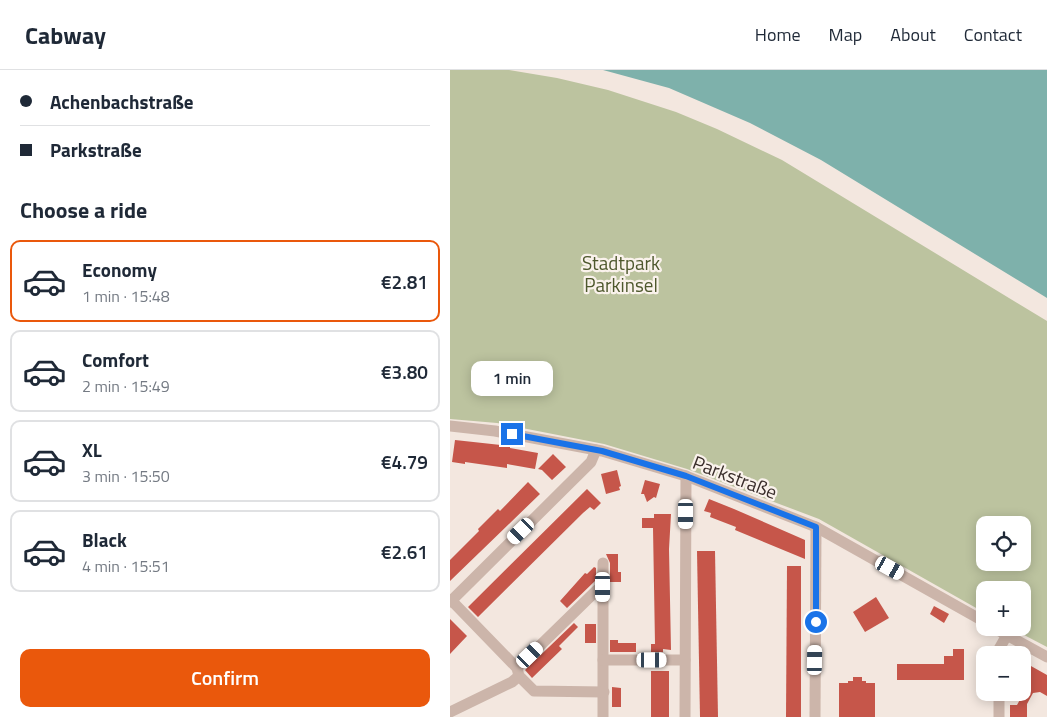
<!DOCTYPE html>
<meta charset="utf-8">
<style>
:root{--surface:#fff;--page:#f6f6f7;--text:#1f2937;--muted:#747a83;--line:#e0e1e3;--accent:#ea580c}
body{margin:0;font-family:"Titillium Web",sans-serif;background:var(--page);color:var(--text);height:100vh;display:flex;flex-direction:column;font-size:19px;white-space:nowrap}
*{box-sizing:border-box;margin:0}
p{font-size:16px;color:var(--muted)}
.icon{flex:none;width:28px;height:28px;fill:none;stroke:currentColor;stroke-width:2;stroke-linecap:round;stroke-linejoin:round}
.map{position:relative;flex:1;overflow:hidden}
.sheet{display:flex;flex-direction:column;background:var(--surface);width:450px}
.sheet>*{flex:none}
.top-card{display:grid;align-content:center;height:110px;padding:0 20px;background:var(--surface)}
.tools{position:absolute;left:526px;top:446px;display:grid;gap:10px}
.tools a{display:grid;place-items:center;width:55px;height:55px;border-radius:10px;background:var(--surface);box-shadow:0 2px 12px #0003;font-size:25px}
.end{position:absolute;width:22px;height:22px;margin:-11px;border:6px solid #1a73e8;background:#fff;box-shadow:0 0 0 2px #fff}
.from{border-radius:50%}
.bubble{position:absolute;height:35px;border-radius:10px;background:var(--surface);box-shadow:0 2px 12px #0003;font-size:16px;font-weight:600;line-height:35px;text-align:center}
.car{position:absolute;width:15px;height:30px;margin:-15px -8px;border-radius:6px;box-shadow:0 0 4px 1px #0007;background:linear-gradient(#fff 24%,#345 0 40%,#fff 0 76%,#345 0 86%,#fff 0)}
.top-card b{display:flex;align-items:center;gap:18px;height:48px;font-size:19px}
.top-card b+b{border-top:1px solid var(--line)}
.top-card i{width:12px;height:12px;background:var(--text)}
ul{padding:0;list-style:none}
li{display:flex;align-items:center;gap:15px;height:82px;margin:0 10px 8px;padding:0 10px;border:2px solid var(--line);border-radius:10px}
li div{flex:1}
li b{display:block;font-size:19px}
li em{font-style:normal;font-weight:600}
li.current{border-color:var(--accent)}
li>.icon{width:45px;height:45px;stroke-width:1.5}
h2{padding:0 20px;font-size:22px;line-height:60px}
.primary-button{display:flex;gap:10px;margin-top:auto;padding:10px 20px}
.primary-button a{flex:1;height:58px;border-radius:10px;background:var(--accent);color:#fff;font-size:20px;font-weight:600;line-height:58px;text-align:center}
header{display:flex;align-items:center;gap:30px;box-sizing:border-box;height:70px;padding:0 25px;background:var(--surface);border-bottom:1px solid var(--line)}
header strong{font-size:24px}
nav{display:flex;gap:28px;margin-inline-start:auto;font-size:18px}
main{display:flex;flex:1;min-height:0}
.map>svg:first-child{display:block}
.green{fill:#bcc39f;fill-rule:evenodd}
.water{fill:#7eb1ab}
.building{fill:#c6564a}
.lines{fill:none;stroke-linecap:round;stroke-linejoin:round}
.minor{stroke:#ccb5aa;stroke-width:11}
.route{stroke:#1a73e8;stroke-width:6}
.labels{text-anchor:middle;stroke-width:4.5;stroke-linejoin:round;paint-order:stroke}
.park-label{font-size:19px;fill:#4e582d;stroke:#faf2ec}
.street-label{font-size:19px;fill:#392d2a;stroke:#faf2ec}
</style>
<header>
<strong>Cabway</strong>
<nav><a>Home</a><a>Map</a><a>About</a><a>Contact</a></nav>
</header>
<main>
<section class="sheet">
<div class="top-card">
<b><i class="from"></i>Achenbachstraße</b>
<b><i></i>Parkstraße</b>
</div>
<h2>Choose a ride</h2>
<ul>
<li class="current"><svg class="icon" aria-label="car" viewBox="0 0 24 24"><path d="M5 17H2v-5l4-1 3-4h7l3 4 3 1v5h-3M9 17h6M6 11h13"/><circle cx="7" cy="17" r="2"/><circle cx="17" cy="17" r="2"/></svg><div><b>Economy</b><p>1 min · 15:48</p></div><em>€2.81</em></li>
<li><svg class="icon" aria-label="car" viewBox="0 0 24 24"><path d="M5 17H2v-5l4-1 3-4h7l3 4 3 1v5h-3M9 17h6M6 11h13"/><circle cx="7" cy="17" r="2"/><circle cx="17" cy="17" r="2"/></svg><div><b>Comfort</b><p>2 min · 15:49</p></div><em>€3.80</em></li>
<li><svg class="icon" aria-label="car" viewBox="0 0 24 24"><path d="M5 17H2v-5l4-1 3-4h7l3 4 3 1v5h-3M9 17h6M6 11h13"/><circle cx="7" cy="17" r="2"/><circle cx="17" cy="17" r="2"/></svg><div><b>XL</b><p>3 min · 15:50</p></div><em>€4.79</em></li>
<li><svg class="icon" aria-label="car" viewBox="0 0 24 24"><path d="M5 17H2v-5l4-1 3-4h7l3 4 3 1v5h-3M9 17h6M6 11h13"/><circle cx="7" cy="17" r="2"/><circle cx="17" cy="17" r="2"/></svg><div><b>Black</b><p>4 min · 15:51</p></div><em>€2.61</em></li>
</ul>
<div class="primary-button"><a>Confirm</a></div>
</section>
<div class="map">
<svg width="597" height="647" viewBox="0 0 597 647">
<rect width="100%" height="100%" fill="#f3e7df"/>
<path class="green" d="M0 0H59L107 8 158 20 226 42 267 59 332 90 597 251V577L561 558H572V520H535V543L369 449 237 399 154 374 47 353 0 349ZM535 455H572V492H535Z"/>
<path class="water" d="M153 0H597V228L371 90 300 53 219 18Z"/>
<g class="building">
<path d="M5 370 60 376V378L88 383 85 399 57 394V398L15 392V394L2 392Z"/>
<path d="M103 384 116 397 102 410 92 400 88 399Z"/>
<path d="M167 400 171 416 169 417 170 420 156 424 151 404Z"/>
<path d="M195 410 210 414 206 428 204 427 197 432 194 424H191Z"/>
<path d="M78 412 90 424 0 511V490L29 461 28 459 48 439 50 441Z"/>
<path d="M137 419 151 433 144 440 140 437 133 443 28 547 18 537Z"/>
<path d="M259 429 284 439 355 470V489L285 460 286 457 260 447 261 443 254 441Z"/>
<path d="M204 444H221L219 479 221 580 213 579V582H201V574H205L203 458H192V448H204Z"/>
<path d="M247 481H265L268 647H250Z"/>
<path d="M156 484H168V502H171V512H160V493Z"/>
<path d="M337 496H351V647H336Z"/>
<path d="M144 497 146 498V510L117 538 110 531 135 503 137 504Z"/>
<path d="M426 527 439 548 415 562 403 542Z"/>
<path d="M484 536 499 544 494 553 480 544Z"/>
<path d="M0 549 17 566 0 584Z"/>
<path d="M124 553 128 557 109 576 112 579 82 608 75 600Z"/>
<rect x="135" y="554" width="11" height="19"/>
<path d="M160 570H168V573H186V582H160Z"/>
<path d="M503 579H514V610H447V594H494V586H503Z"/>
<path d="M572 591 597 605V626L590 622 583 623 577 634V647H560V635H567L578 615 572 612Z"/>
<rect x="201" y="601" width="18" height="46"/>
<path d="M403 607H412V611H416V613H425V647H389V613H398V611H403Z"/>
<path d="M162 617 171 618V637H162Z"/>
</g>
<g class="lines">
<g class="minor">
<path d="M0 356 45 361 152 381 236 406 366 457 535 552"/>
<path d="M153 493V647"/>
<path d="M153 517 147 520 67 598 69 606 84 621 154 622"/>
<path d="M1 530 67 598"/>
<path d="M0 532 141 392 146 380"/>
<path d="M544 558 597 587"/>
<path d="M549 585V579L557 565"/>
<path d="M153 590H235"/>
<path d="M0 642 62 612 69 606"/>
<path d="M235 647 236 406"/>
<path d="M365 647 366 457"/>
<path d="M549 647V622"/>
</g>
</g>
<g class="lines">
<path class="route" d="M62 364 152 381 236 406 366 457V552"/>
</g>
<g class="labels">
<g class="park-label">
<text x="171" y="200">Stadtpark<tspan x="171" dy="22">Parkinsel</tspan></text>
</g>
<g class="street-label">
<text transform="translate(285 407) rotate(21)" y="7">Parkstraße</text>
</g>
</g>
</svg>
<div class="tools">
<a><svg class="icon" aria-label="locate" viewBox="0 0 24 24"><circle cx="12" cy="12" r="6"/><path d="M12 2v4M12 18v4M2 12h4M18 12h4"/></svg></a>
<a>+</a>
<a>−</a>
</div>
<i class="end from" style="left:366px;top:552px"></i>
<i class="end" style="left:62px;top:364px"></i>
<div class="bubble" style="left:21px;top:291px;width:82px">1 min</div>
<i class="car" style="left:236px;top:444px;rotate:180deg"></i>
<i class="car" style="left:71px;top:461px;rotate:226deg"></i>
<i class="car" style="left:440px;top:498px;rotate:119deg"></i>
<i class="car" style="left:153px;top:517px;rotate:180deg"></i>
<i class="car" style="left:80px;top:585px;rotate:46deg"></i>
<i class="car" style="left:202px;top:590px;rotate:90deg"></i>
<i class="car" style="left:365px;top:590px;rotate:1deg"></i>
</div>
</main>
